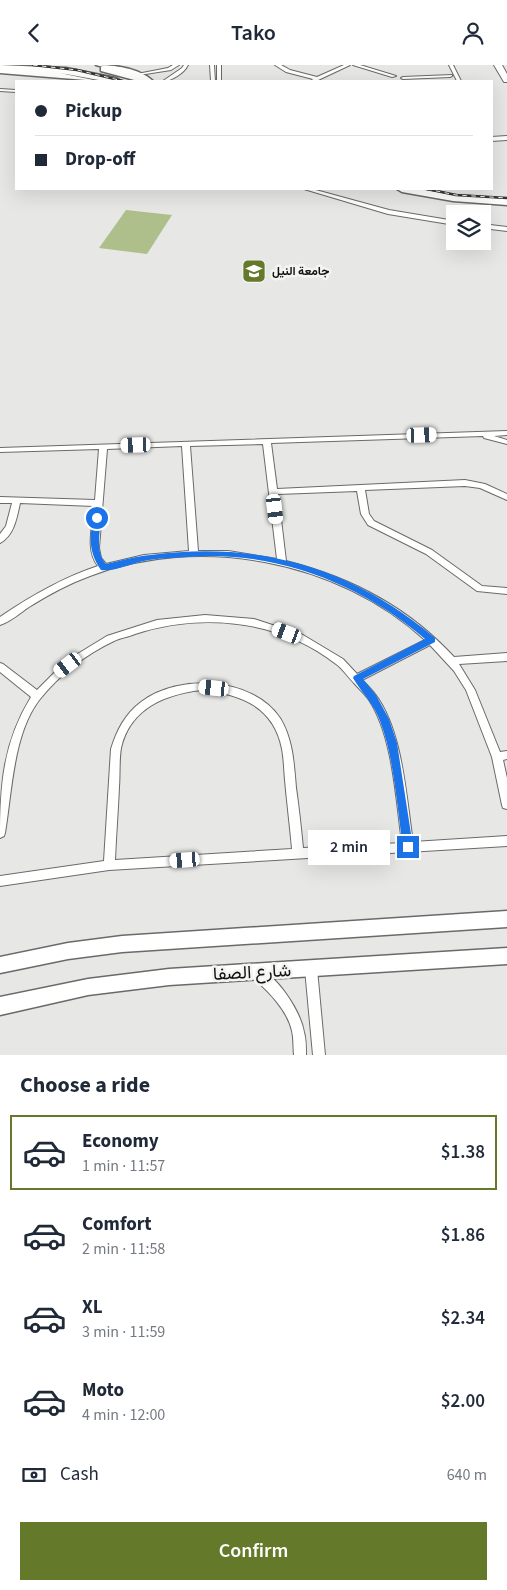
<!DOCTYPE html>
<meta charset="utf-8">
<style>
:root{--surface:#fff;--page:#f6f6f7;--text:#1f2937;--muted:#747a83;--line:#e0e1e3;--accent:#647929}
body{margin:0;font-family:"Source Sans 3",Vazirmatn,sans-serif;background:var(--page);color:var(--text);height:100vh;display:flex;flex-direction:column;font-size:19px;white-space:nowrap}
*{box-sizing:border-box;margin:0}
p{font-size:16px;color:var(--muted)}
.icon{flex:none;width:28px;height:28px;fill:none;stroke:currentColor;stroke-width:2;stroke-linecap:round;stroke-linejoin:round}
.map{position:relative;height:990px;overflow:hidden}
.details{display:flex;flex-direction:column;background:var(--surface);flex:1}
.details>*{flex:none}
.banner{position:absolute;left:15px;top:15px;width:478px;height:110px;border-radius:0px;box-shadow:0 5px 20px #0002;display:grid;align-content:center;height:110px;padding:0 20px;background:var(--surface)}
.tools{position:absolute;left:446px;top:140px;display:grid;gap:10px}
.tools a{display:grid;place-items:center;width:45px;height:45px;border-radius:0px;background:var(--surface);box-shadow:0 5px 20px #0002;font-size:25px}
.end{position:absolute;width:22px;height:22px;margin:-11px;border:6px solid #1a73e8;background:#fff;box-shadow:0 0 0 2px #fff}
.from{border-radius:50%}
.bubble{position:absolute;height:35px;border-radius:0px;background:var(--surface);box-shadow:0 5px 20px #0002;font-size:16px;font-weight:600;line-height:35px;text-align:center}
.car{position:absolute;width:15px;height:30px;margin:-15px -8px;border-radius:6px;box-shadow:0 0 4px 1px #0007;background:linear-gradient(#fff 24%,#345 0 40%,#fff 0 76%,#345 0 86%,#fff 0)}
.banner b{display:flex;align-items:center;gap:18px;height:48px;font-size:19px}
.banner b+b{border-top:1px solid var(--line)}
.banner i{width:12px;height:12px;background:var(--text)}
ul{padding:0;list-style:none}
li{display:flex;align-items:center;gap:15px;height:75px;margin:0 10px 8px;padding:0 10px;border:2px solid transparent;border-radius:0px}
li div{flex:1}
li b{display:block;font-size:19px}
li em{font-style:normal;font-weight:600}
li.current{border-color:var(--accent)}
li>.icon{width:45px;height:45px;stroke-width:1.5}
h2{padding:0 20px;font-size:22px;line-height:60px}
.pay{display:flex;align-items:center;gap:12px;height:55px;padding:0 20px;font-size:19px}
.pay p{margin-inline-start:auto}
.primary-button{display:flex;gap:10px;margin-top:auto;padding:10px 20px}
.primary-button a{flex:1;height:58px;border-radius:0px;background:var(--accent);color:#fff;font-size:20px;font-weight:600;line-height:58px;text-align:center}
header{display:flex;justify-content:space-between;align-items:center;height:65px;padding:0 20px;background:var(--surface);font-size:22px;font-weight:600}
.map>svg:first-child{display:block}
.green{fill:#aebf8b}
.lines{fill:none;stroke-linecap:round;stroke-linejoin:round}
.street-casing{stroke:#6a6b68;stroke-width:2}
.secondary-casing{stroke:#6a6b68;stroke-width:3}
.primary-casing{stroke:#6a6b68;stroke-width:2}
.highway-casing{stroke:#6a6b68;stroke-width:3}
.street{fill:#fff;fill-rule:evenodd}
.secondary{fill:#fff;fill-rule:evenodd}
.primary{fill:#fff;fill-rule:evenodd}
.highway{fill:#fff;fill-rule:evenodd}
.rail-casing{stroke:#363735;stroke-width:2.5}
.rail{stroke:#f4f5f2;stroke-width:1;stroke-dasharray:4.5;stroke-linecap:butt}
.route{fill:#1a73e8}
.labels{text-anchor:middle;stroke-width:5;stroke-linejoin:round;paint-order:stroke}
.far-poi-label{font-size:12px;font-weight:bold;fill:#111211;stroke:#f4f5f2;text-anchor:start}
.near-street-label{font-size:18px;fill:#111211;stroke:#f4f5f2}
</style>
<header><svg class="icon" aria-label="back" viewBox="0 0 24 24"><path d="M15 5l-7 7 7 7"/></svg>Tako<svg class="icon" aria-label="person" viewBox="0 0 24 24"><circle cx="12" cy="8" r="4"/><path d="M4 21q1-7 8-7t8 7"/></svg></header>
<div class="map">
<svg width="507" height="990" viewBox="0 0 507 990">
<rect width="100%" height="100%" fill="#e7e8e5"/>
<path class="green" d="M126 145 172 150 147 189 99 183Z"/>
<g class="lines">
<g class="street-casing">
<g id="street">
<path d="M173 0H179L171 5 139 10 137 9 168 3Z"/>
<path d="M184 0H188C184 8 172 16 163 16L182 3Z"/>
<path d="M210 0H214L215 16H211Z"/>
<rect x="217" y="0" width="4" height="16"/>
<path d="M275 0H281L290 5 317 12 344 0H350L316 16H311L313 14 286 7Z"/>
<path d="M353 0H360L396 11 392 12Z"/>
<path d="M449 0H453L461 16H457Z"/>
<path d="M452 10V11L450 12 403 14 401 13 403 12Z"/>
<path d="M0 24 16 25V27L0 26Z"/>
<path d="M507 71V75L491 76V72Z"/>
<path d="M304 124H312L389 145 455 156V160L388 149Z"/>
<path d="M482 159 507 162V166L482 163Z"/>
<path d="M507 366V370L494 371 507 375V379L484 373 483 371 271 378 277 424 465 415 485 419 507 429V435L480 423 465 421 365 425 369 449 374 456 432 485 482 521 507 523V529L477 526 426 489 368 460 361 449 357 426 278 429 286 496C350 512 409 543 454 592L507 588V596L459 599 475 625 500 687 507 686V694L503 695 507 713V744L503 743 502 740 492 692 466 625 454 606 430 580 362 615C366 619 371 624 375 629 403 666 406 732 413 777L507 771V781L109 805 0 821V811L104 796 111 684C117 665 125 649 141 637 179 608 252 612 280 653 293 674 294 699 296 723 299 743 301 763 303 783L402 778C396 735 393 671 369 635 365 629 359 624 354 618 348 612 343 604 336 599 280 555 202 547 135 569 128 572 120 573 114 576 86 589 59 610 40 634 13 668 12 727 5 768L4 771 0 773C0 720 3 678 31 632L0 607V598L3 599 37 625 66 596 107 571 157 555 205 550 254 554 303 570 343 594 357 609 425 575C338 495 199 469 90 511 68 519 48 530 29 542 20 548 10 557 0 560V552C31 531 62 513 98 501 85 485 93 460 94 441L20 438C17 452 14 471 0 478V469L6 461 12 438H0V432L95 435 99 384 0 387V383ZM263 379 277 494 228 486H198L190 381ZM182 381 189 486 144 490 106 499 101 493 99 483 107 384ZM202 625C241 629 274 642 282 684 284 694 284 705 285 715 287 738 290 761 292 784L115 795C116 770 118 746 119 722 120 709 119 695 121 683 130 643 166 629 202 625Z"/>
<path d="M311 898 315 900 317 904 325 990H313L305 904 307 900Z"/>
<path d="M256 902C277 910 300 945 304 967 306 974 306 982 306 990H294C293 982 294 974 292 966 287 944 268 926 252 912L250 908 252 904Z"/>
</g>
</g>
<g class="secondary-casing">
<g id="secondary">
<path d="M96 0C114 0 139 3 153 16H146L137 11Z"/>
<path d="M0 4 55 7 98 16 0 8Z"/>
<path d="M507 846V862L122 887 68 894 0 908V892L68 878 122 871Z"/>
<path d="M507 883V899L169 920 88 930 0 950V932L88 914 169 904Z"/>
</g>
</g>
<g class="primary-casing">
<path id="primary" d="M494 0H502L507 9V17H504Z"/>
</g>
<g class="highway-casing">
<g id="highway">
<path d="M0 0 66 3 116 13 121 16H104L66 9 0 5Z"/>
<path d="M104 1 150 14 152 16H138L101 6V2Z"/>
<path d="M397 124H419L453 130 507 134V140L453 136 402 127Z"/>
</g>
</g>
<use href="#street" class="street"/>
<use href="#secondary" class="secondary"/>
<use href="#primary" class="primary"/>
<use href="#highway" class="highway"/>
<g class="rail-casing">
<g id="rail">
<path d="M33 0 77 5 123 16"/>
<path d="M427 124 456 130 507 133"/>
</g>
</g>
<use href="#rail" class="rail"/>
</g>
<path class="route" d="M95 451 101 453C100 469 95 486 106 499 120 496 136 491 151 490 259 476 351 502 435 573V577L363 614 376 630 389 654 397 678 413 782 412 785H405L403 782C397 743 394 692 380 656 374 639 362 628 353 613L354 611 425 574C360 518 274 485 187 492 174 493 162 493 149 495 134 497 115 507 101 505 89 489 88 469 95 451Z"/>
<defs>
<g id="university-square" transform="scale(1.25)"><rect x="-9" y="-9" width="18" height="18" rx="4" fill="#647929" stroke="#f4f5f2"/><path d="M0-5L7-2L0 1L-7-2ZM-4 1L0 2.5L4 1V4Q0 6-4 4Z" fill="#fff"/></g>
</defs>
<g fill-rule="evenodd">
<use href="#university-square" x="254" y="206"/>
</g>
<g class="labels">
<g class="far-poi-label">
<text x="272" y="210">جامعة النيل</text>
</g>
<g class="near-street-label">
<text transform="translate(252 907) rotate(-3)" y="6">شارع الصفا</text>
</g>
</g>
</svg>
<div class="tools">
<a><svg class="icon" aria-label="layers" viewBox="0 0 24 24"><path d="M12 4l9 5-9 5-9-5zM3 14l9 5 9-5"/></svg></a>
</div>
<i class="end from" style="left:97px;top:453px"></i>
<i class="end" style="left:408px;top:782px"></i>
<div class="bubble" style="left:308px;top:765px;width:82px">2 min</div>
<i class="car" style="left:422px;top:370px;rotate:88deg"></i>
<i class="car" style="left:136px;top:380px;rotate:268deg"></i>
<i class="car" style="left:275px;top:444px;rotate:173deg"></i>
<i class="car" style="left:287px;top:568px;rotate:291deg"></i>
<i class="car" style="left:68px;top:600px;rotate:233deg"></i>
<i class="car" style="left:214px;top:623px;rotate:276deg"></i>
<i class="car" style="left:185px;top:795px;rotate:266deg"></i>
<div class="banner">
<b><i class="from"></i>Pickup</b>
<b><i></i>Drop-off</b>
</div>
</div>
<section class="details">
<h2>Choose a ride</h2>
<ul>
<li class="current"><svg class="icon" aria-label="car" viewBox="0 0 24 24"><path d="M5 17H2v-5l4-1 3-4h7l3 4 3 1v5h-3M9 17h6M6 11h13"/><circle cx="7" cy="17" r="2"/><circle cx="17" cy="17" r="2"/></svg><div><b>Economy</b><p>1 min · 11:57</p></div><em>$1.38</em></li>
<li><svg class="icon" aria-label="car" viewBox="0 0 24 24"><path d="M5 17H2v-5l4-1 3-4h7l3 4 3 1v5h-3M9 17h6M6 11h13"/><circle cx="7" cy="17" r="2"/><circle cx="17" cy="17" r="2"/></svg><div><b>Comfort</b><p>2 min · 11:58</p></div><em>$1.86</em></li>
<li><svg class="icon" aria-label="car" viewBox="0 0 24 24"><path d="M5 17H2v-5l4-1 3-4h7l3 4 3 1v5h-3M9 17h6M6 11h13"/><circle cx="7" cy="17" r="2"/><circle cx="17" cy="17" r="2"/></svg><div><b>XL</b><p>3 min · 11:59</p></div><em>$2.34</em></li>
<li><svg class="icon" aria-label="car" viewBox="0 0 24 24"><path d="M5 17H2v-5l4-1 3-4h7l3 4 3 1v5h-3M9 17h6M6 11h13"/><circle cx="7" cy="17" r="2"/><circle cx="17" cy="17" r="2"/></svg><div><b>Moto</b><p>4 min · 12:00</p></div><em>$2.00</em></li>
</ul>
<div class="pay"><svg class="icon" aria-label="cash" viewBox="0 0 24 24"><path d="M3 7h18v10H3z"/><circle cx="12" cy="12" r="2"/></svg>Cash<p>640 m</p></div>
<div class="primary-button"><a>Confirm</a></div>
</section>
